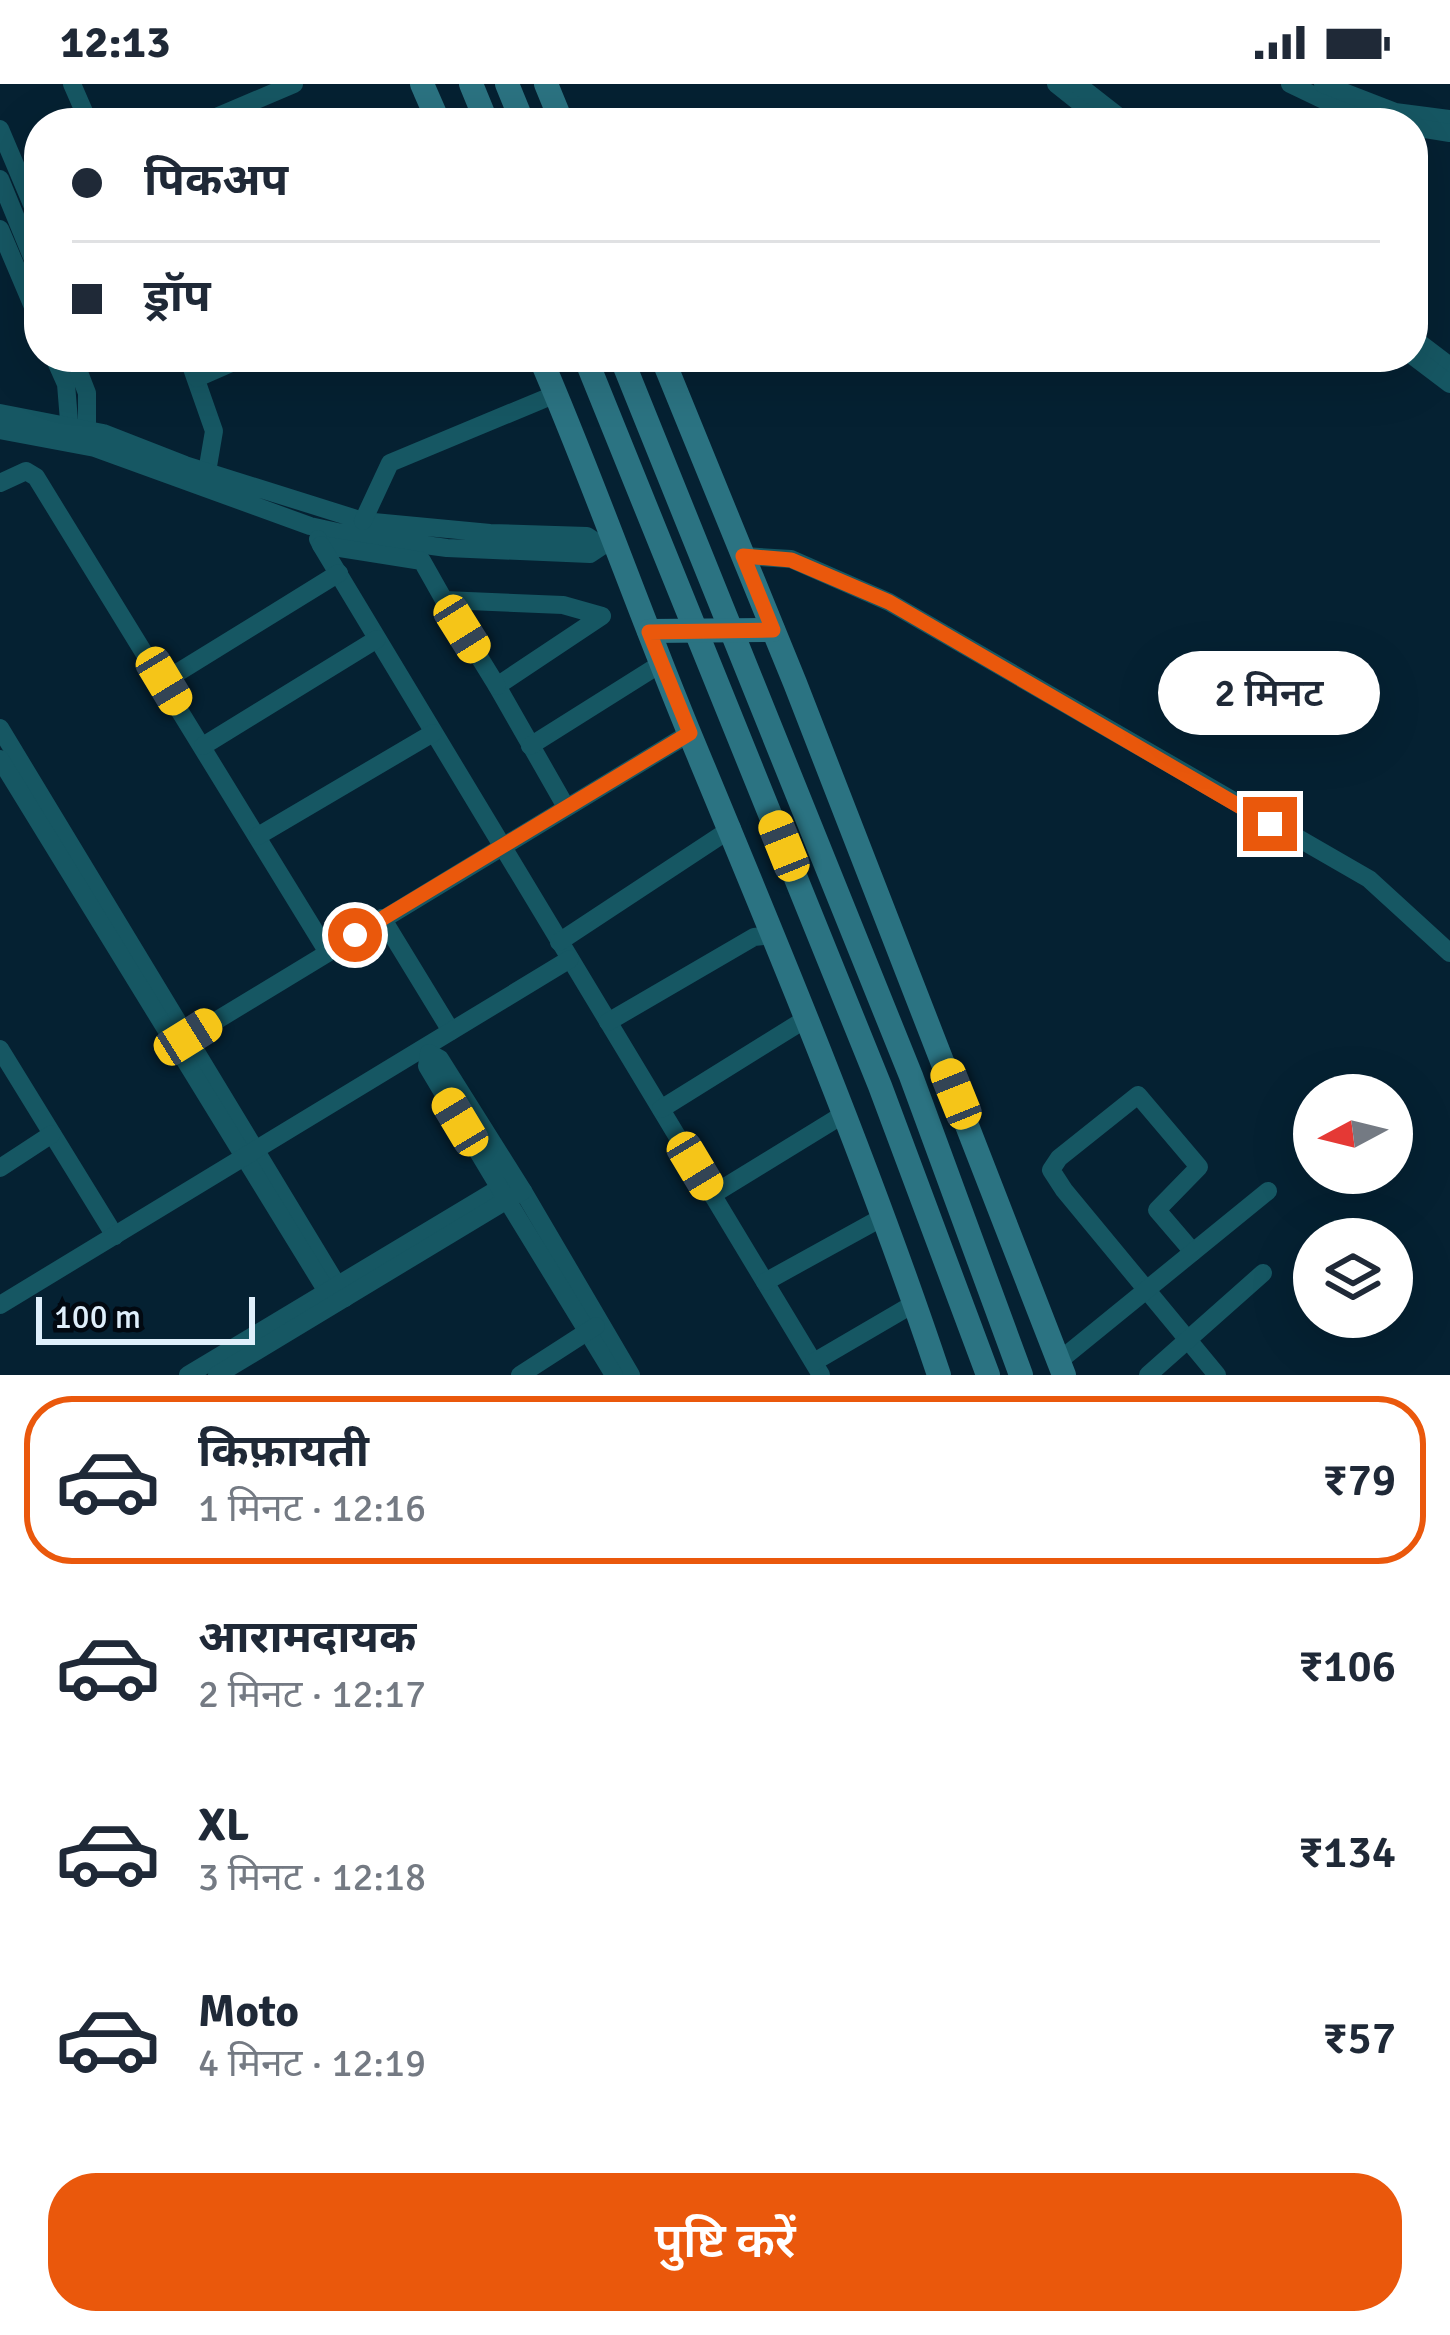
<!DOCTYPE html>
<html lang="hi">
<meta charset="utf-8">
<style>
:root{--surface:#fff;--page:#f2f2f3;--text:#1f2937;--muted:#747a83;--line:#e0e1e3;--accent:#ea580c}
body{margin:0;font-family:Signika,"Noto Sans Devanagari",sans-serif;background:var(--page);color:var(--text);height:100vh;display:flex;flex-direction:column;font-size:45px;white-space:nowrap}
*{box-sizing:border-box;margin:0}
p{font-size:39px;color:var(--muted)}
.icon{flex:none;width:66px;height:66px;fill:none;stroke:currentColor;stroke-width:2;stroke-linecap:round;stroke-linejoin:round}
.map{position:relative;height:1291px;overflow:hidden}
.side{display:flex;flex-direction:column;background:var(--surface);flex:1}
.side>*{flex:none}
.banner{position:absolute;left:24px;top:24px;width:1404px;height:264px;border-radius:48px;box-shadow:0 12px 48px #0002;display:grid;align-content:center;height:264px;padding:0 48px;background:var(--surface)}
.needle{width:78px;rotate:263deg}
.fabs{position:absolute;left:1293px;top:990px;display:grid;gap:24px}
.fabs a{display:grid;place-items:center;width:120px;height:120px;border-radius:50%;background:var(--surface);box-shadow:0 12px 48px #0002;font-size:60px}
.scale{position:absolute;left:36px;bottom:30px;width:219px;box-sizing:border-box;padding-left:12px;border:6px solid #dfeffb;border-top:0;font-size:33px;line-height:42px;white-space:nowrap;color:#dfeffb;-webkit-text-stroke:9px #020911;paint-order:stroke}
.end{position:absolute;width:54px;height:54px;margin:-27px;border:15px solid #ea580c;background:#fff;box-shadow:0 0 0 6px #fff}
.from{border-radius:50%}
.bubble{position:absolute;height:84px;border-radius:42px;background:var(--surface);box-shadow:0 12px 48px #0002;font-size:39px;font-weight:600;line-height:84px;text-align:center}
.car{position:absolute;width:36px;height:72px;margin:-36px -18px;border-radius:15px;box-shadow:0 0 9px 3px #0007;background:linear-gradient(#f5c518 24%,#345 0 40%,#f5c518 0 76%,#345 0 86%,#f5c518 0)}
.banner b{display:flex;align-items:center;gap:42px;height:114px;font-size:45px}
.banner b+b{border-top:3px solid var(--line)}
.banner i{width:30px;height:30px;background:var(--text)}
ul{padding:21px 0 0;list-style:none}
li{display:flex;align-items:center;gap:36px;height:168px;margin:0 24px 18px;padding:0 24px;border:6px solid transparent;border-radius:48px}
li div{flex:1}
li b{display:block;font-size:45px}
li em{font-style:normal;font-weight:600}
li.current{border-color:var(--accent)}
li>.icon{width:108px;height:108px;stroke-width:1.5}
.action{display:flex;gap:24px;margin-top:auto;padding:24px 48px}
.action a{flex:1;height:138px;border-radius:48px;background:var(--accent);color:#fff;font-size:48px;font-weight:600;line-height:138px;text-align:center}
.status{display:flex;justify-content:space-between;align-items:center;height:84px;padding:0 60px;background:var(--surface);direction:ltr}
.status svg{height:33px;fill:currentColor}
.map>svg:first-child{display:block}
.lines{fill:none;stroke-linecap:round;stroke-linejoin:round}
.street{stroke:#165763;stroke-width:18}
.secondary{stroke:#2b7382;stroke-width:24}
.route{stroke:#ea580c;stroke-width:15}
</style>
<div class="status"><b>12:13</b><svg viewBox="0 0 49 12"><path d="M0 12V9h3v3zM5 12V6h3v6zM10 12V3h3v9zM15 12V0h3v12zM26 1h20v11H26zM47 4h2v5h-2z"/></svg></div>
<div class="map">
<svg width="1450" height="1291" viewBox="0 0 1450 1291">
<rect width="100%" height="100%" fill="#052132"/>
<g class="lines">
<g class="street">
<path d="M72 0 89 39"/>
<path d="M1056 0 1105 39"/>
<path d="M1077 0 1127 39"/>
<path d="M1290 0 1336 22 1390 38"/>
<path d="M1323 0 1395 28 1450 35"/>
<path d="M202 39 294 0"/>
<path d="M1413 43 1450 49"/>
<path d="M0 45 39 137"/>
<path d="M0 95 39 190"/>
<path d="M0 145 39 237"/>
<path d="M1413 254 1450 282"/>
<path d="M1413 272 1450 300"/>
<path d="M54 273 66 300 70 349"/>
<path d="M73 273 87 309V355"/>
<path d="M188 273 214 347 207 388"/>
<path d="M197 294 245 273"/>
<path d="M0 329 103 349 185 381 363 437 490 449 587 452 602 462 590 470 447 464 351 451 310 442 95 364 0 346"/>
<path d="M0 399 26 387 36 393 327 867"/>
<path d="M363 437 390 379 556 310"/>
<path d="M318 455 321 461 422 477 444 516 563 521 602 532 497 602 566 723"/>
<path d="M321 461 821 1291"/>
<path d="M743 472 791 475 889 518 1369 795 1450 869"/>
<path d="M444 516 497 602"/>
<path d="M164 597 339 489"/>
<path d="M0 644 345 1214"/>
<path d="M203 662 377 555"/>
<path d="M530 662 662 579"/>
<path d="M0 675 326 1206"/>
<path d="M258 752 433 649"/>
<path d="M382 834 451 947"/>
<path d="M559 858 732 744"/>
<path d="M608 938 754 853 772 851"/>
<path d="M181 958 690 649"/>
<path d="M0 965 115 1152"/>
<path d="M661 1025 804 936"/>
<path d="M0 1084 52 1050"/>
<path d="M523 1107 631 1291"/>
<path d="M712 1111 844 1030"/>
<path d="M1193 1168 1157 1126 1199 1083 1138 1011 1059 1074 1051 1086 1064 1106 1217 1291"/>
<path d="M765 1198 883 1133"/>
<path d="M0 1221 570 875"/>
<path d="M1059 1277 1268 1107"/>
<path d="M814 1278 915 1219"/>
<path d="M188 1291 508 1099"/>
<path d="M217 1291 507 1116 523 1107 440 975 429 969 427 982C454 1027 480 1072 507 1116L614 1291"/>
<path d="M520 1291 596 1242"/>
<path d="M1148 1291 1263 1189"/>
</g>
<g class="secondary">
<path d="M422 0 439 39"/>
<path d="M471 0 487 39"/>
<path d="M507 0 523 39"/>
<path d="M546 0 562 39"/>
<path d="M540 273C593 396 637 522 688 646 776 858 866 1073 939 1291"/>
<path d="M585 273 880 1002 988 1291"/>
<path d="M621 273 911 992 1021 1291"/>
<path d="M662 273 795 599 1064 1291"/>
<path d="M649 547 773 546"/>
</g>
</g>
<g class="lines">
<path class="route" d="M355 851 690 649 649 548 773 546 743 472 791 476 889 518 1270 740"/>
</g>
</svg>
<div class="fabs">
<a><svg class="needle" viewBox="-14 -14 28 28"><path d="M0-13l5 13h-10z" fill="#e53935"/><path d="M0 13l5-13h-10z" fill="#747a83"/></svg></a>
<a><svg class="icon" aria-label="layers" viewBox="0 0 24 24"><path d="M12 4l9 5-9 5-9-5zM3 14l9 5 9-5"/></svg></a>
</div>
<div class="scale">100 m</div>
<i class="end from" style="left:355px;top:851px"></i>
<i class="end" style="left:1270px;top:740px"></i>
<div class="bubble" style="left:1158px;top:567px;width:222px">2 मिनट</div>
<i class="car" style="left:462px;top:545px;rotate:148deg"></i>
<i class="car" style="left:164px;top:597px;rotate:149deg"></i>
<i class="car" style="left:784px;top:762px;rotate:338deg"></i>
<i class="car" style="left:188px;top:953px;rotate:58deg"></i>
<i class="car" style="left:956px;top:1010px;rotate:338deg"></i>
<i class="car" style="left:460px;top:1038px;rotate:329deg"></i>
<i class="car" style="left:695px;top:1082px;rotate:149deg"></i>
<div class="banner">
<b><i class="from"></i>पिकअप</b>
<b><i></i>ड्रॉप</b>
</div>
</div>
<section class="side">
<ul>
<li class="current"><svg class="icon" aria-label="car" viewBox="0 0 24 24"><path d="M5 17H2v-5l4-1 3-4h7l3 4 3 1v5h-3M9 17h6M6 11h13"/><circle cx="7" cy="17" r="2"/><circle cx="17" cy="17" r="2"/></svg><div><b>किफ़ायती</b><p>1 मिनट · 12:16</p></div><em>₹79</em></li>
<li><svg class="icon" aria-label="car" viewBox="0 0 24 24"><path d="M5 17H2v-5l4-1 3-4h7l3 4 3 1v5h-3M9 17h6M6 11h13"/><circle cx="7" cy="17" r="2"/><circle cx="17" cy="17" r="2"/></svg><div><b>आरामदायक</b><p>2 मिनट · 12:17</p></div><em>₹106</em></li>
<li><svg class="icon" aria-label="car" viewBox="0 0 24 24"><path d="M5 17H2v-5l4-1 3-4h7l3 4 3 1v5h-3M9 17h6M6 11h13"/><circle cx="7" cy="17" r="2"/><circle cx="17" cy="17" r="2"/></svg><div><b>XL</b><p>3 मिनट · 12:18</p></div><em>₹134</em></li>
<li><svg class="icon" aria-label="car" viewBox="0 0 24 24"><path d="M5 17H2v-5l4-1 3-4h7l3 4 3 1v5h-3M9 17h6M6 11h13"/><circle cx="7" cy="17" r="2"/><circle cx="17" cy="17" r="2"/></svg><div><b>Moto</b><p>4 मिनट · 12:19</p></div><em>₹57</em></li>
</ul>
<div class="action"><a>पुष्टि करें</a></div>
</section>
